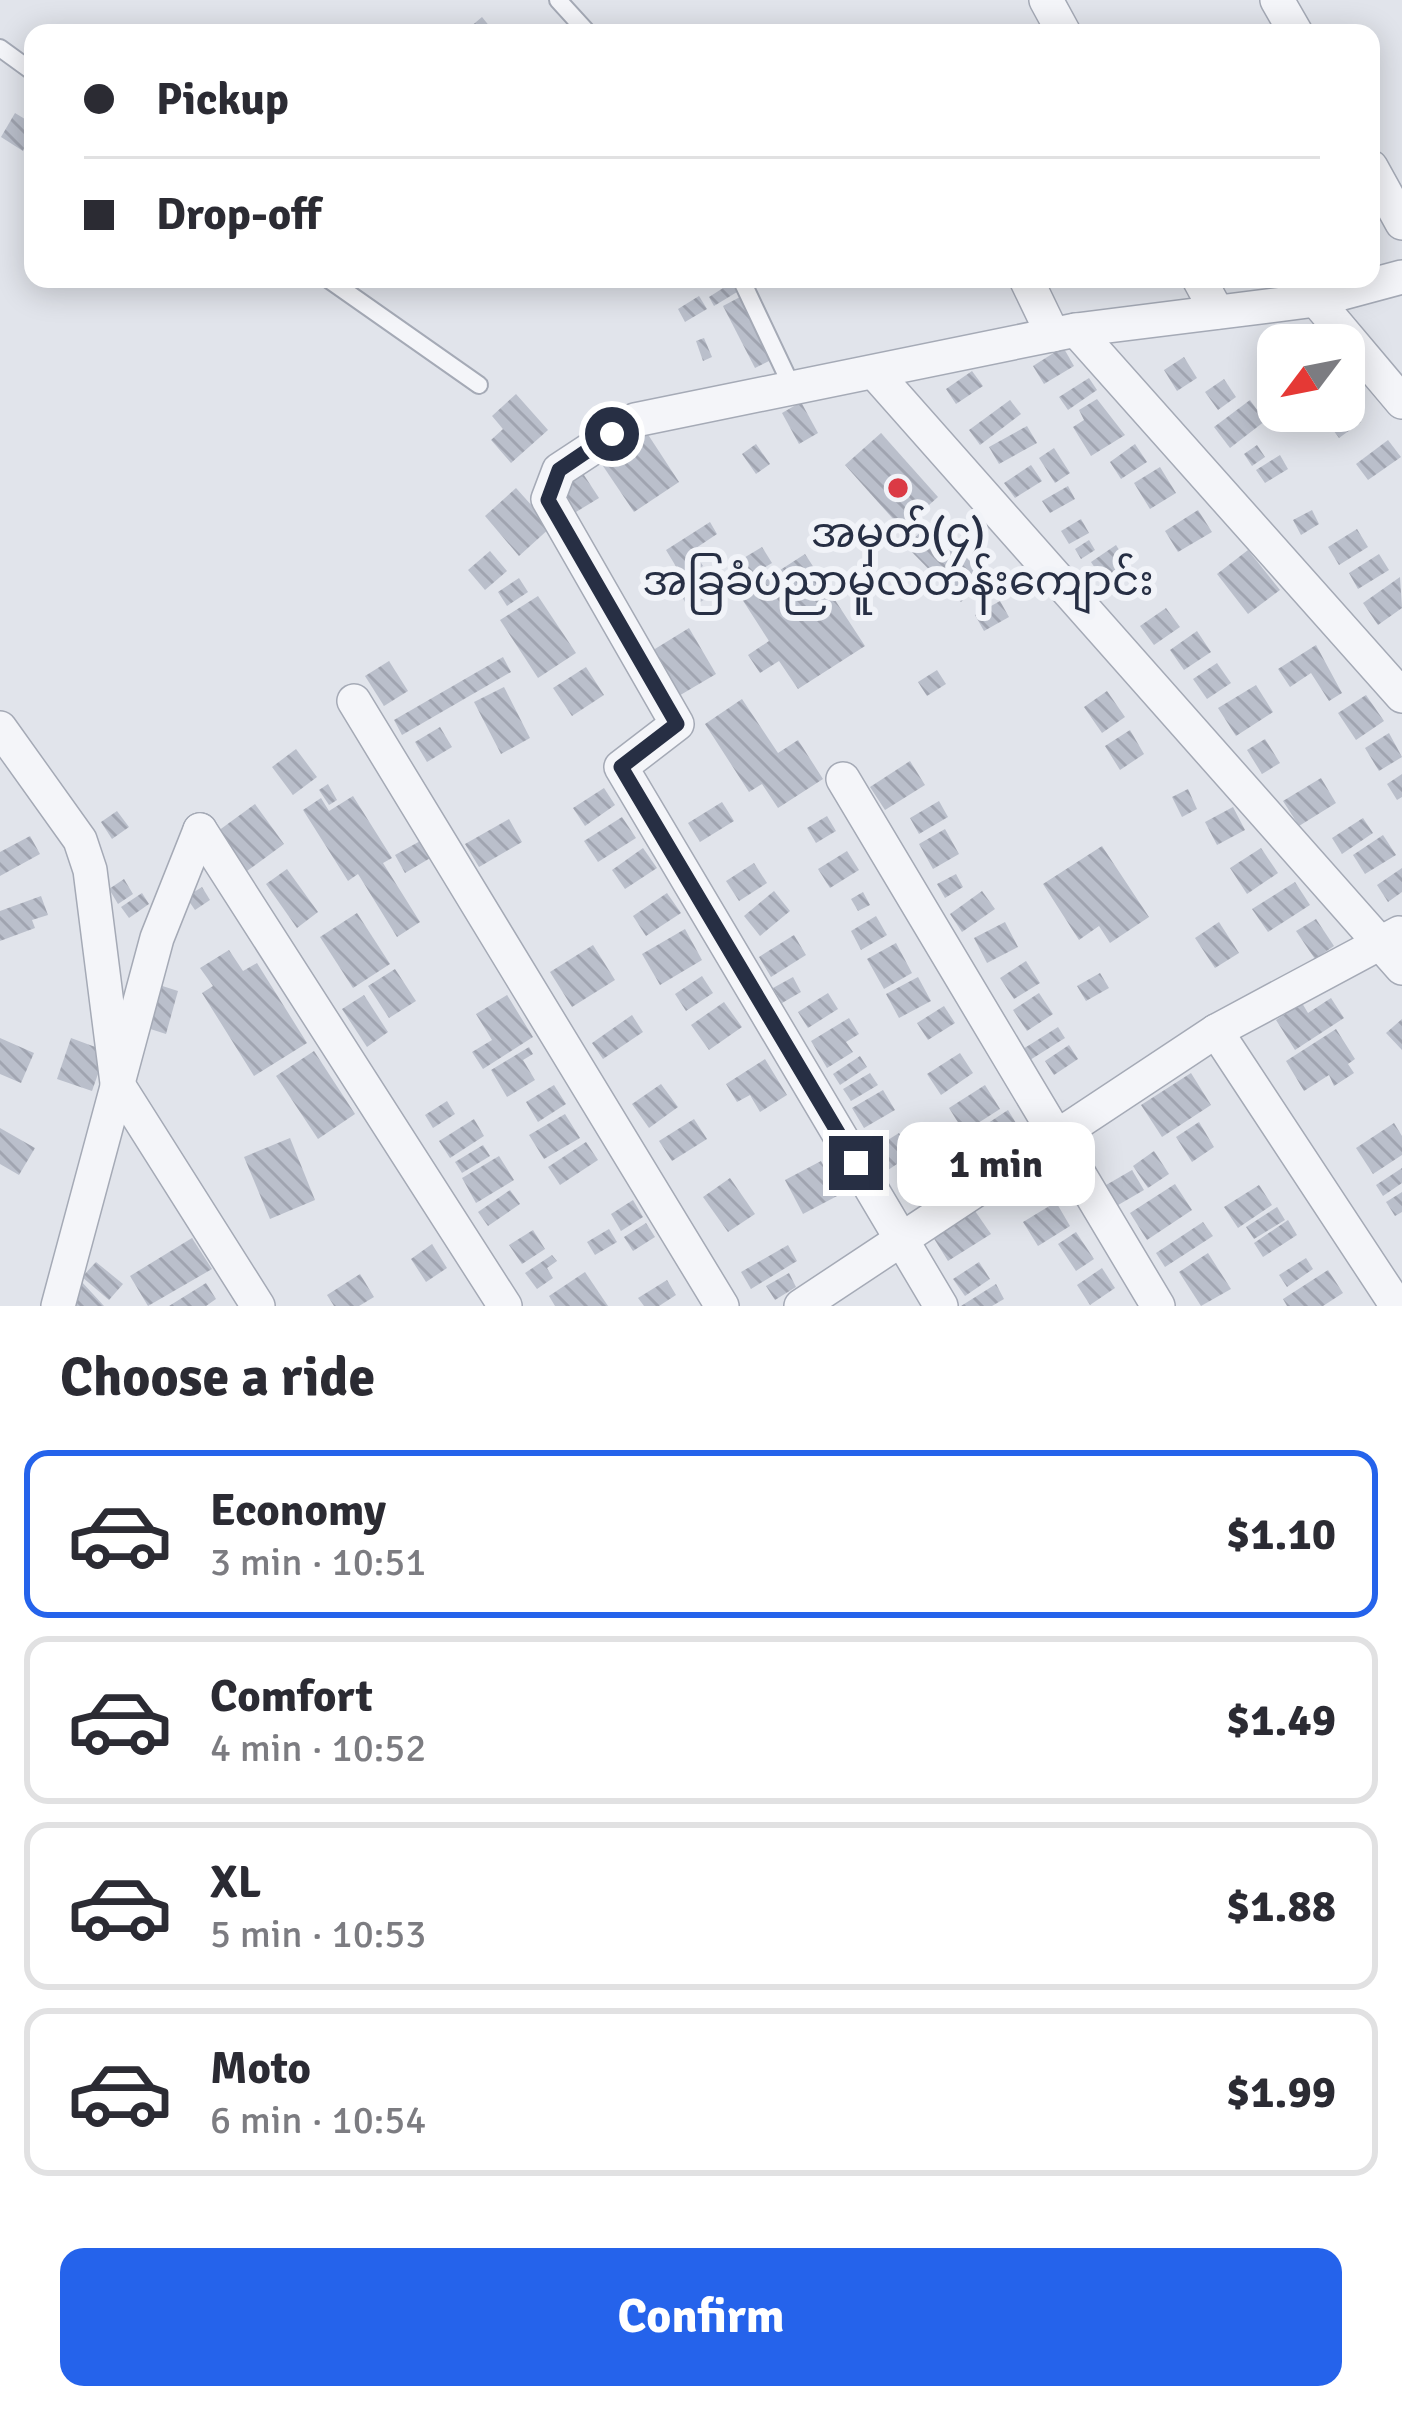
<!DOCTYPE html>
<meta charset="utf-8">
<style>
:root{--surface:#fff;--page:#f2f2f3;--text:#2b2b33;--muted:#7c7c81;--line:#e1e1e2;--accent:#2563eb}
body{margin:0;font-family:Signika,"Noto Sans Myanmar",sans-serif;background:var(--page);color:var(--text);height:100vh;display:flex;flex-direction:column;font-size:45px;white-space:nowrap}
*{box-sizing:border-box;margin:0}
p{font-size:39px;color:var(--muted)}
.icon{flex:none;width:66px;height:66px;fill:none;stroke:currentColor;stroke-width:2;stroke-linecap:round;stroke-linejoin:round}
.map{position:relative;height:1306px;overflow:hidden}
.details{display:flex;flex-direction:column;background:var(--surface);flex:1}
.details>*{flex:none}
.top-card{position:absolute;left:24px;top:24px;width:1356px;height:264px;border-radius:24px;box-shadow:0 6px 30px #0003;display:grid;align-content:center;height:264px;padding:0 60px;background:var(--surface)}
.needle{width:78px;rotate:238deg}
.fabs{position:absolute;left:1257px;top:324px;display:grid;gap:24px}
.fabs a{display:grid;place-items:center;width:108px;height:108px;border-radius:24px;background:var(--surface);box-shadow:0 6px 30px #0003;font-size:60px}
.end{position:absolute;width:54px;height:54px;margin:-27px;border:15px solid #272f44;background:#fff;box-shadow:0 0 0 6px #fff}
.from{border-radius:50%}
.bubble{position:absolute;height:84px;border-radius:24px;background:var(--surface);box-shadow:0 6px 30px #0003;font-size:39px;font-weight:700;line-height:84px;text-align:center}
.top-card b{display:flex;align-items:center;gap:42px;height:114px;font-size:45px}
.top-card b+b{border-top:3px solid var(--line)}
.top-card i{width:30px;height:30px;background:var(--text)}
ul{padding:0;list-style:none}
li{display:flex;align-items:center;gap:36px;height:168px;margin:0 24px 18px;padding:0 36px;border:6px solid var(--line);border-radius:24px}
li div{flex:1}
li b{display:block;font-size:45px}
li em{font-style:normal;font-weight:700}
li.on{border-color:var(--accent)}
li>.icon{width:108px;height:108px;stroke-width:1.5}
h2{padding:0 60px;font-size:54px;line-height:144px}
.cta{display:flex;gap:24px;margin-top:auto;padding:24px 60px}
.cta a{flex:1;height:138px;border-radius:24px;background:var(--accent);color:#fff;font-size:48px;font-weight:700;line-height:138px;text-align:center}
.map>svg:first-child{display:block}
.building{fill:url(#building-back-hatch)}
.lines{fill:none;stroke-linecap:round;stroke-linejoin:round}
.lane-casing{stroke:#a5aab6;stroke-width:20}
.street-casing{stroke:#a5aab6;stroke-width:36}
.lane{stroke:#f4f5f9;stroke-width:16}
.street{stroke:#f4f5f9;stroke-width:33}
.route{stroke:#272f44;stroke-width:15}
.poi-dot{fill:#db3a45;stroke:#f1f3f8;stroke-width:4.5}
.labels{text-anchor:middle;stroke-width:12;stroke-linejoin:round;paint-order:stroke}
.poi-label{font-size:42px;fill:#272f44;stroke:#f1f3f8}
</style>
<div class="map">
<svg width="1402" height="1306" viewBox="0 0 1402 1306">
<defs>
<pattern id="building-back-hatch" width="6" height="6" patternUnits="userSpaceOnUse" patternTransform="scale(3)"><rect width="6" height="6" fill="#babfcb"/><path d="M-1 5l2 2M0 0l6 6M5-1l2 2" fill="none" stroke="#a0a4b0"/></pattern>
</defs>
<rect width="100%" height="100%" fill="#e1e4eb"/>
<g class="building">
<path d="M482 17 495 33H463Z"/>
<path d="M15 113 33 124 23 151 1 137Z"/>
<path d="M731 283 737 292 714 306 709 297Z"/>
<path d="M699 296 707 309 685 322 678 309Z"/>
<path d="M740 297 771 360 755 368 723 306Z"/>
<path d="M704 338 712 357 703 361 696 341Z"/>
<path d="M1063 347 1074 366 1044 384 1033 366Z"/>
<path d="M1184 357 1197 378 1177 391 1164 370Z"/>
<path d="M972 371 983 386 956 404 946 389Z"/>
<path d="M1089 378 1097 390 1068 410 1059 397Z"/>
<path d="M1224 379 1236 397 1218 410 1205 392Z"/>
<path d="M516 394 548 430 511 463 491 440 503 429 492 416Z"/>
<path d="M1344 398 1361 422 1339 438 1321 413 1344 411Z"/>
<path d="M1097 399 1125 435 1091 456 1073 427 1084 420 1079 410Z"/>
<path d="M1010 400 1021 414 980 445 969 430Z"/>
<path d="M1250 400 1265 421 1230 448 1214 427Z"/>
<path d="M801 402 818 433 799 444 782 413Z"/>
<path d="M1027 426 1037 443 999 464 989 447Z"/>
<path d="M647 433 679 482 634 512 601 463Z"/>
<path d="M881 433 938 497 902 529 845 465Z"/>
<path d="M1388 440 1401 457 1368 480 1356 464Z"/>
<path d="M756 444 770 464 756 474 742 454Z"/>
<path d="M1135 444 1147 462 1121 479 1110 462Z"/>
<path d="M1257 445 1265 457 1252 466 1244 454Z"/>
<path d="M1054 448 1070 473 1055 483 1039 458Z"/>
<path d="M1280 455 1288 469 1265 483 1256 470Z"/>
<path d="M1031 465 1042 481 1015 498 1004 483Z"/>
<path d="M1160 467 1176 493 1150 509 1134 483Z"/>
<path d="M582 472 599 498 576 512 560 486Z"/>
<path d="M1068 486 1075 499 1050 513 1042 501Z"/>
<path d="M516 488 551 527 519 556 485 516Z"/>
<path d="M1198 510 1212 532 1178 552 1165 531Z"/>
<path d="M1312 510 1319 524 1301 535 1293 520Z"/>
<path d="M935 518 989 573 961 602 906 546Z"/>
<path d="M1081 519 1089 533 1069 544 1061 531Z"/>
<path d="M710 522 717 534 693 550 703 566 683 578 666 550Z"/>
<path d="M1357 529 1368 547 1339 565 1328 547Z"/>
<path d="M1089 540 1095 550 1081 559 1075 549Z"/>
<path d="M1116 545 1129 566 1104 582 1091 562Z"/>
<path d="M762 547 772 563 742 581 732 565Z"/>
<path d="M1248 550 1280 590 1248 614 1217 574Z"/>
<path d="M490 551 507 571 485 590 468 570Z"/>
<path d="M805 554 865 646 798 689 779 661 760 673 748 655 769 641 740 596Z"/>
<path d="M1379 554 1389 570 1358 589 1349 573Z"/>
<path d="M702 572 715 593 689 609 677 588Z"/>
<path d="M1400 577 1402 608 1378 625 1363 603Z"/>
<path d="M519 578 528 592 507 606 498 592Z"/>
<path d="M538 596 576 653 538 678 500 620Z"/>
<path d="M1000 601 1009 617 984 631 975 615Z"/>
<path d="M1166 608 1180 627 1154 645 1140 626Z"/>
<path d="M689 628 716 674 677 697 650 652Z"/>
<path d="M1197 631 1211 652 1184 670 1170 650Z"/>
<path d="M1316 645 1342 693 1329 701 1311 673 1290 687 1278 669Z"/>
<path d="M503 657 511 672 402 735 394 720Z"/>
<path d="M389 661 408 691 384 706 365 676Z"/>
<path d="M1217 663 1231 683 1207 699 1193 679Z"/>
<path d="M586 667 604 695 572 716 553 688Z"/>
<path d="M937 670 946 684 927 696 918 682Z"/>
<path d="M1256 685 1273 712 1236 736 1218 708Z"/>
<path d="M504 687 530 738 501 754 474 702Z"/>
<path d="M1107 691 1125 717 1102 733 1084 707Z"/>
<path d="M1366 695 1384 721 1356 740 1338 713Z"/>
<path d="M742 699 778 753 798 740 823 779 778 808 762 784 749 792 705 724Z"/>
<path d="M440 727 452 747 427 762 415 742Z"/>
<path d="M1130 730 1144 754 1120 770 1105 746Z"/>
<path d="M1389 733 1402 757 1379 771 1365 748Z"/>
<path d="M1265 739 1280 763 1262 774 1247 750Z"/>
<path d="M296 749 317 777 293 795 272 767Z"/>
<path d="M910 761 925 785 885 810 870 787Z"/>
<path d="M1402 774V797L1397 800 1387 784Z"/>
<path d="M1321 778 1336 803 1299 826 1283 801Z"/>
<path d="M328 784 337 800 329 805 319 790Z"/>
<path d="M604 788 615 805 585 826 573 808Z"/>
<path d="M1188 789 1197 809 1182 817 1172 797Z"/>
<path d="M353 796 392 858 383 863 420 922 397 937 358 874 348 881 303 810 321 798 329 811Z"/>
<path d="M939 801 948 817 919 834 910 818Z"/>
<path d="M722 802 734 821 700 842 688 823Z"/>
<path d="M255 804 284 844 247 871 218 831Z"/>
<path d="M1233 807 1245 830 1217 845 1205 822Z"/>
<path d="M117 811 129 827 112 839 101 822Z"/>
<path d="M827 816 836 831 816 843 807 828Z"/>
<path d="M622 817 636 838 598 862 584 841Z"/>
<path d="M1363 818 1373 833 1342 854 1332 838Z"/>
<path d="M509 819 522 842 479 867 465 844Z"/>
<path d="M945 829 959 854 933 869 919 844Z"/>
<path d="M1383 835 1396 855 1365 874 1353 855Z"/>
<path d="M30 836 40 854 0 876V852Z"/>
<path d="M422 840 432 857 405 873 395 855Z"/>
<path d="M1102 846 1149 917 1110 943 1099 926 1079 940 1043 884Z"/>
<path d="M643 848 657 868 625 889 612 870Z"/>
<path d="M1261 848 1278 873 1247 894 1230 868Z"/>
<path d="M847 851 859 870 830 888 818 869Z"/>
<path d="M754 863 767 883 739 901 726 881Z"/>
<path d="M1402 868V892L1388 902 1377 885Z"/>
<path d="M287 869 318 912 297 928 266 884Z"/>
<path d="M956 874 963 887 945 898 937 884Z"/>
<path d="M124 879 133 894 118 904 109 889Z"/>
<path d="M1295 882 1310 905 1268 932 1252 909Z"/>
<path d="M202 887 210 900 195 910 186 897Z"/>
<path d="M774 891 790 911 760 936 744 916Z"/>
<path d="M982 891 995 909 962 932 950 914Z"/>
<path d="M863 892 870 905 858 911 851 899Z"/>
<path d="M142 893 149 904 129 918 121 907Z"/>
<path d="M667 893 681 913 646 936 633 916Z"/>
<path d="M41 896 48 915 32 920 35 928 0 941V911Z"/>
<path d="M357 913 390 964 353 988 320 937Z"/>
<path d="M876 916 887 935 861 950 851 931Z"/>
<path d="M1316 919 1334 946 1315 959 1296 931Z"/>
<path d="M1005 922 1018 947 987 963 974 938Z"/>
<path d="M1219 922 1239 953 1215 968 1195 938Z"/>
<path d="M685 929 702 960 660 985 642 954Z"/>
<path d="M794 935 806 955 771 977 759 957Z"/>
<path d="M896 943 912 973 884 989 867 959Z"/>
<path d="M593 945 615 980 572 1007 550 972Z"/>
<path d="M229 950 243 971 257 963 307 1043 254 1076 202 993 213 986 200 968Z"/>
<path d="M1026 961 1040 983 1014 999 1000 978Z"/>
<path d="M395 969 416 1001 389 1018 368 986Z"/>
<path d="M1100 973 1109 988 1086 1001 1077 986Z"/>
<path d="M702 976 713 993 686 1011 675 994Z"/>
<path d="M793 977 801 992 782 1003 773 988Z"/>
<path d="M918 977 931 1001 899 1018 886 994Z"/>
<path d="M153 983 178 991 166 1034 141 1026Z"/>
<path d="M828 993 838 1009 808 1028 798 1012Z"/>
<path d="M1039 993 1053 1014 1027 1031 1013 1010Z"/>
<path d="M364 995 388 1032 367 1047 342 1009Z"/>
<path d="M507 995 533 1037 483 1069 472 1052 492 1040 476 1014Z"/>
<path d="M1331 998 1344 1018 1295 1050 1276 1020 1302 1003 1308 1013Z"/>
<path d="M724 1002 742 1027 709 1050 691 1025Z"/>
<path d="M944 1006 955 1023 928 1040 917 1023Z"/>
<path d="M632 1015 643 1032 603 1059 592 1043Z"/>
<path d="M849 1018 859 1034 846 1042 853 1052 827 1068 811 1041Z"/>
<path d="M1402 1019V1050L1386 1033Z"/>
<path d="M1058 1027 1065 1038 1030 1060 1023 1049Z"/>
<path d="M1336 1029 1355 1059 1348 1064 1354 1073 1334 1086 1329 1075 1304 1091 1286 1061Z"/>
<path d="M0 1038 34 1053 21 1083 0 1074Z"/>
<path d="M71 1038 106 1051 92 1091 57 1079Z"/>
<path d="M1069 1045 1078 1059 1054 1075 1045 1061Z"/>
<path d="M529 1047 533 1054 523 1060 535 1080 507 1097 491 1070Z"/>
<path d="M314 1051 355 1114 318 1139 276 1076Z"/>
<path d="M960 1053 973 1073 941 1095 927 1074Z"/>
<path d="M860 1056 867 1067 840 1085 833 1074Z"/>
<path d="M765 1059 787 1095 760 1112 750 1095 737 1102 726 1084Z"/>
<path d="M870 1073 878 1085 851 1101 843 1089Z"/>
<path d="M1191 1073 1211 1105 1162 1137 1141 1105Z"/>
<path d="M661 1084 678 1107 649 1128 632 1104Z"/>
<path d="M554 1085 566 1104 538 1122 526 1102Z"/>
<path d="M985 1085 1000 1109 964 1132 949 1108Z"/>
<path d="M883 1090 895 1110 864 1128 852 1108Z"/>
<path d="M447 1101 455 1114 433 1128 425 1115Z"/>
<path d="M1008 1110 1021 1131 993 1149 979 1129Z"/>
<path d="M565 1114 580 1138 544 1159 529 1135Z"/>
<path d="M474 1119 484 1136 450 1158 439 1141Z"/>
<path d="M694 1119 707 1139 672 1161 659 1141Z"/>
<path d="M1199 1122 1214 1147 1192 1162 1176 1137Z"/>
<path d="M1394 1123 1402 1136V1155L1373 1174 1356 1148Z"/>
<path d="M0 1128 35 1148 19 1175 0 1164Z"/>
<path d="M899 1133 912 1154 888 1170 875 1148Z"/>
<path d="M290 1138 315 1200 270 1219 244 1157Z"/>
<path d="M586 1142 598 1160 560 1185 548 1167Z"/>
<path d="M483 1145 490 1156 462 1173 455 1162Z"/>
<path d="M1154 1151 1169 1174 1148 1188 1133 1166Z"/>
<path d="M499 1156 514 1180 476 1203 462 1178Z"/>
<path d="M821 1161 839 1195 803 1214 785 1180Z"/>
<path d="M1402 1168V1183L1383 1196 1376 1185Z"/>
<path d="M1132 1170 1144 1190 1113 1208 1101 1188Z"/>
<path d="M730 1178 755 1214 728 1232 703 1197Z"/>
<path d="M1175 1184 1192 1210 1147 1240 1130 1213Z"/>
<path d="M1259 1185 1272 1205 1238 1228 1224 1207Z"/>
<path d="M510 1190 520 1204 488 1226 478 1212Z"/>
<path d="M1402 1192V1212L1395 1216 1386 1202Z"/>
<path d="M633 1200 643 1217 621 1231 611 1214Z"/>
<path d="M1056 1202 1070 1226 1038 1246 1023 1222Z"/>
<path d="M1277 1207 1285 1220 1254 1239 1246 1227Z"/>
<path d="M975 1211 991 1234 948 1261 933 1237Z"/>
<path d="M1288 1220 1297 1235 1263 1257 1254 1243Z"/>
<path d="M1203 1222 1213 1236 1165 1267 1156 1253Z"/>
<path d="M646 1223 655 1237 633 1251 624 1237Z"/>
<path d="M609 1229 617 1242 595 1255 587 1242Z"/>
<path d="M533 1230 545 1249 522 1264 509 1245Z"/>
<path d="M1076 1232 1094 1259 1076 1271 1058 1244Z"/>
<path d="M192 1238 212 1269 148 1306 130 1276Z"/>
<path d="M432 1244 447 1268 426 1282 411 1259Z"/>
<path d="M788 1245 797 1261 751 1289 741 1272Z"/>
<path d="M1208 1253 1231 1289 1201 1306 1179 1272Z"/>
<path d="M552 1255 557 1261 547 1268 553 1278 537 1289 525 1273Z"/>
<path d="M1306 1258 1313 1269 1287 1287 1279 1275Z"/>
<path d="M96 1262 123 1284 109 1300 82 1277Z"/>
<path d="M979 1262 990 1279 965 1296 953 1279Z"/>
<path d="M1102 1268 1115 1288 1090 1305 1077 1285Z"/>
<path d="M1328 1270 1343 1293 1323 1306H1287L1283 1299Z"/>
<path d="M585 1272 608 1306H555L549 1296Z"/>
<path d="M789 1273 796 1287 775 1300 766 1286Z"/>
<path d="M360 1274 374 1297 359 1306H334L327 1295Z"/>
<path d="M80 1280 104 1306H77L66 1294Z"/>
<path d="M667 1280 676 1295 659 1306H644L638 1298Z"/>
<path d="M206 1283 216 1299 206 1306H169Z"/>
<path d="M996 1284 1004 1299 992 1306H961Z"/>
</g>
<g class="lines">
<g class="lane-casing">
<g id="lane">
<path d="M558 0 588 33"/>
<path d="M0 48 33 72"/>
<path d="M328 279 479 385"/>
<path d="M741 279 794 391"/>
</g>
</g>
<g class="street-casing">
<g id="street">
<path d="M1046 0 1064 33"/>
<path d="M1277 0 1296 33"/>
<path d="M1371 167 1402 223"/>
<path d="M1026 279 1053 335"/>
<path d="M1199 279 1217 312"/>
<path d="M1316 300 1402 402"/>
<path d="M1076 330 1402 696"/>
<path d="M876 374 1402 968"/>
<path d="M354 701 722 1306"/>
<path d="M0 728 80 840 90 870 117 1083 258 1306"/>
<path d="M843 779 1158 1306"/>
<path d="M200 830 505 1306"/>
<path d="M1216 1031 1397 1306"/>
<path d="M58 1306 157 938 200 830"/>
<path d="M801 1306 1216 1031 1399 933"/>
<path d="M941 1306 621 767 677 724 548 499 559 470 635 420 1076 330 1316 300 1402 277"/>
</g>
</g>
<use href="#lane" class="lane"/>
<use href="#street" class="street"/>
</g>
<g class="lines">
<path class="route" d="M612 434 559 470 548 500 677 724 621 767 856 1163"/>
</g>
<circle class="poi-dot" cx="898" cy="488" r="12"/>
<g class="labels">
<g class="poi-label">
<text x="898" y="547">အမှတ်(၄)<tspan x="898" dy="48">အခြခံပညာမူလတန်းကျောင်း</tspan></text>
</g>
</g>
</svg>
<div class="fabs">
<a><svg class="needle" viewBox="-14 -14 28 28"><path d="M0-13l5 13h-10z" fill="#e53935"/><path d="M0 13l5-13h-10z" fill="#7c7c81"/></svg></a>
</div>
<i class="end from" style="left:612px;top:434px"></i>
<i class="end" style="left:856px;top:1163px"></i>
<div class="bubble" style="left:897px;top:1122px;width:198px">1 min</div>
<div class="top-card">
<b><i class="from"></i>Pickup</b>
<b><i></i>Drop-off</b>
</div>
</div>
<section class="details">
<h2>Choose a ride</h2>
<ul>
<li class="on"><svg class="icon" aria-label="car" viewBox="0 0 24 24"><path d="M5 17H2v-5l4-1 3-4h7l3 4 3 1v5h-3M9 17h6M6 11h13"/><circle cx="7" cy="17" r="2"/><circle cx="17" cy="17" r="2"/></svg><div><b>Economy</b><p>3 min · 10:51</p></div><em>$1.10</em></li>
<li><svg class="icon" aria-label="car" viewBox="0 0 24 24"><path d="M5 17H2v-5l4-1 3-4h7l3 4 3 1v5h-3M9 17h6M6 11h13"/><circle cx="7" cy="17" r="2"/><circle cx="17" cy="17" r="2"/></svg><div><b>Comfort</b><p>4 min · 10:52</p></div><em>$1.49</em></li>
<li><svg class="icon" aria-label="car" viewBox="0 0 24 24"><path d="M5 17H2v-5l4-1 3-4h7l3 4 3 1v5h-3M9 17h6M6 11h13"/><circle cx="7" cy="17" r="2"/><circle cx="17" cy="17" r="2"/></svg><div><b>XL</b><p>5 min · 10:53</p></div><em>$1.88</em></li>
<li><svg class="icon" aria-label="car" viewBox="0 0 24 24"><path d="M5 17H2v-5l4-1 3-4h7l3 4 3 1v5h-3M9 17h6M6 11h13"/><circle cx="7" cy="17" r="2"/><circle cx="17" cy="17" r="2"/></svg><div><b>Moto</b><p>6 min · 10:54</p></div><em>$1.99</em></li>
</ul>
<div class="cta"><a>Confirm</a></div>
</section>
